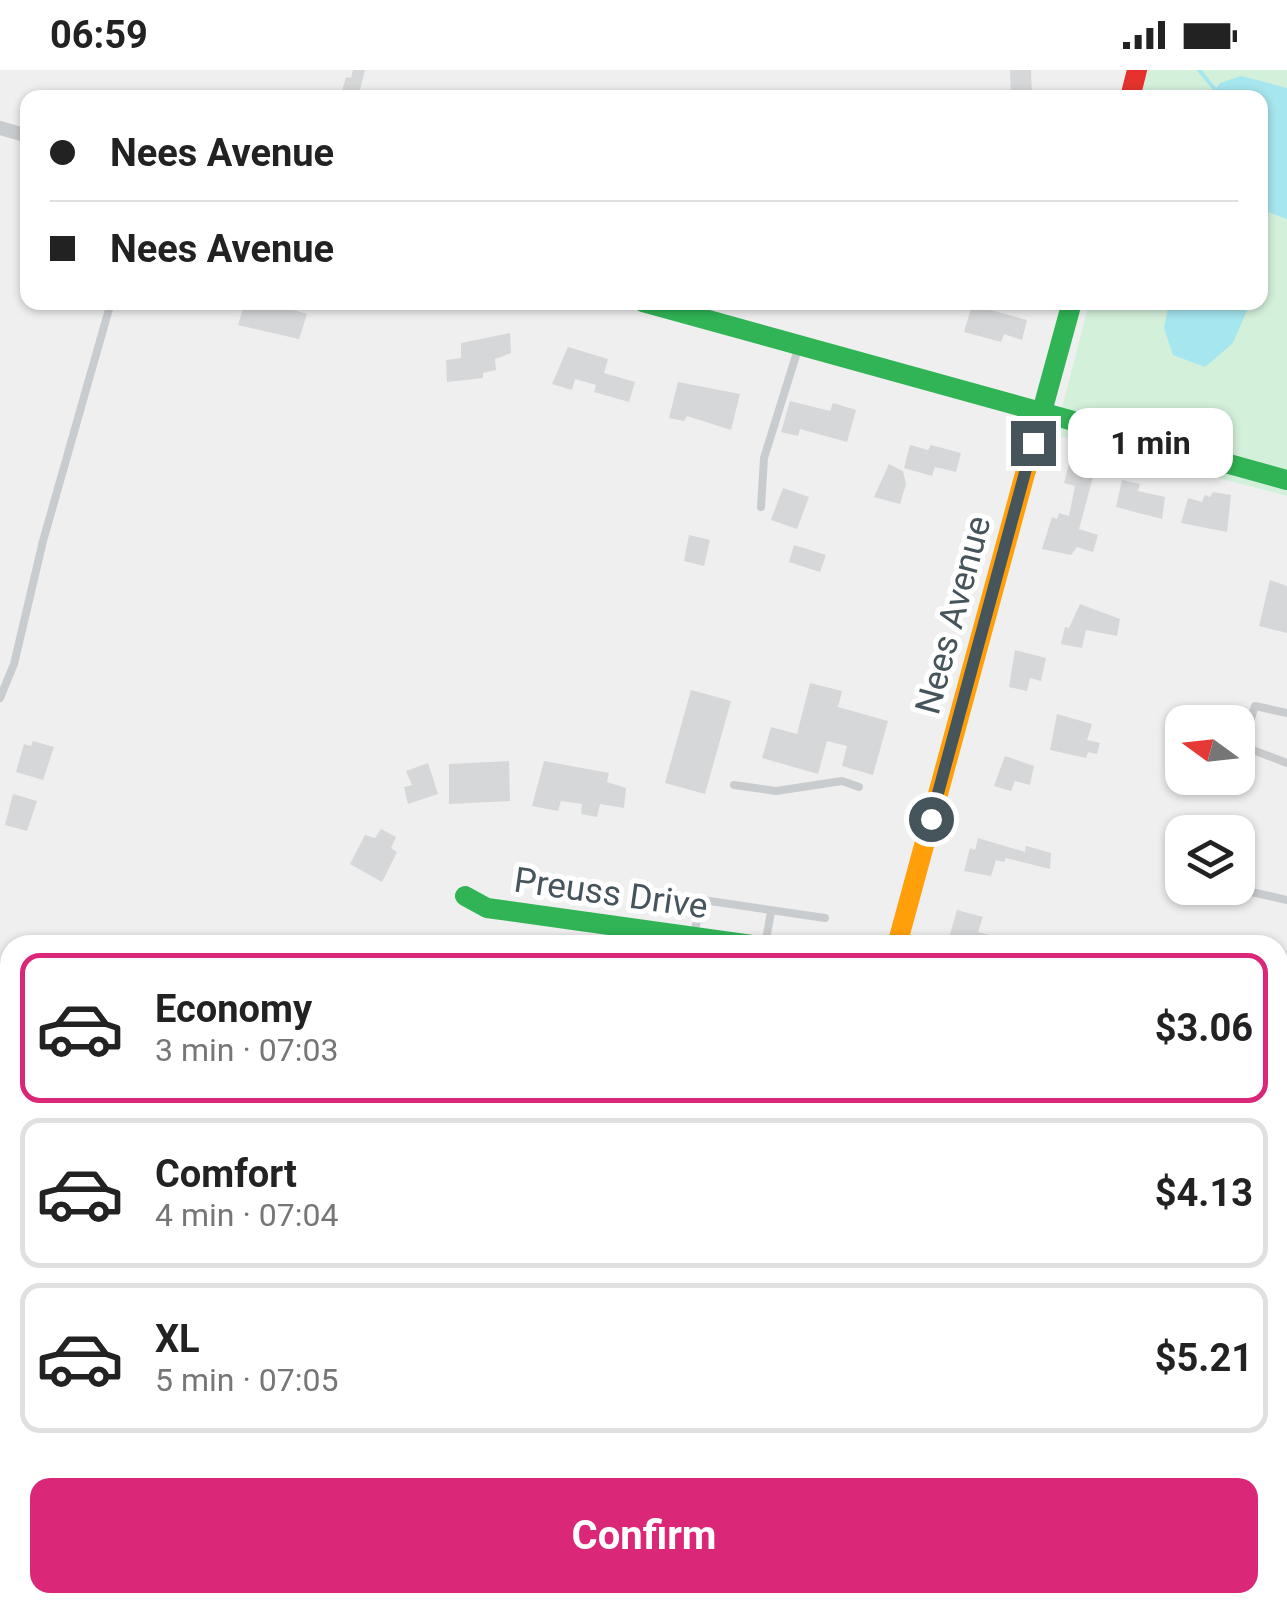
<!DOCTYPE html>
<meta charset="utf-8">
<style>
:root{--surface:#fff;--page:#f6f6f6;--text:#222;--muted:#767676;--line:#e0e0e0;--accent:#db2777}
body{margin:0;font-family:Roboto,sans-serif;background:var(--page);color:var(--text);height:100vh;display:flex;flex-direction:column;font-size:38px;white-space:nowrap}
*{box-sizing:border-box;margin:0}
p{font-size:32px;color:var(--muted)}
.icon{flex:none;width:55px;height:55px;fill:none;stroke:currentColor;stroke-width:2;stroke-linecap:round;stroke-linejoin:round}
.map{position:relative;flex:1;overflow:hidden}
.drawer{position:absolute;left:0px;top:865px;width:1288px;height:678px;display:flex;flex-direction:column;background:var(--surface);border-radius:30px 30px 0 0;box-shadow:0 2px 8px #0004}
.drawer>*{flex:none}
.top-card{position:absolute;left:20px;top:20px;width:1248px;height:220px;border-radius:20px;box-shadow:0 2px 8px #0004;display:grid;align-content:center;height:220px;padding:0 30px;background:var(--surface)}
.needle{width:65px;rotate:285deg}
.fabs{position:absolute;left:1165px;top:635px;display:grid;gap:20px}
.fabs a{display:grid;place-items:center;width:90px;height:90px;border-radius:20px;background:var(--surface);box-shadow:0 2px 8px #0004;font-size:50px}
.end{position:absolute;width:45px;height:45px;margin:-22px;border:12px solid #46545c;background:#fff;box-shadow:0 0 0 5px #fff}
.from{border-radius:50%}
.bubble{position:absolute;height:70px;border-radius:20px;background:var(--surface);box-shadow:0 2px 8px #0004;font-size:32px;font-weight:700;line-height:70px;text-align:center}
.top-card b{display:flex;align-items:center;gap:35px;height:95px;font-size:38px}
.top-card b+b{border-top:2px solid var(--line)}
.top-card i{width:25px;height:25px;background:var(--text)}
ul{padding:18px 0 0;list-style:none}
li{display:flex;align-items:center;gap:30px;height:150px;margin:0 20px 15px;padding:0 10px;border:5px solid var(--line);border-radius:20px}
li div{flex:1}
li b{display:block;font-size:38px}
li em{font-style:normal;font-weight:700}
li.selected{border-color:var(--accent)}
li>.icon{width:90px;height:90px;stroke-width:1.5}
.cta{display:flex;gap:20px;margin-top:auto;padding:20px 30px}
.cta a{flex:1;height:115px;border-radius:20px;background:var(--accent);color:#fff;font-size:40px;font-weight:700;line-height:115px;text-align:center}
.status{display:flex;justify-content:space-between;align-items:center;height:70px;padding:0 50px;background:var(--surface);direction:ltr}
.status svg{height:28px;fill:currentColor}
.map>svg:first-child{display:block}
.green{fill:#d3f0db}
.water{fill:#a6e6ef}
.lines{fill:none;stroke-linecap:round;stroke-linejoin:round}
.stream{stroke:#a6e6ef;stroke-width:4}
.building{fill:#d6d7d8}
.path{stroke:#b6c4be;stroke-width:2.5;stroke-dasharray:8 5;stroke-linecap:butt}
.lane{stroke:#c9ccce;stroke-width:8}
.street{stroke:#c9ccce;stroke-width:14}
.fast{stroke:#30b455;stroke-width:20}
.slow{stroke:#ff9f0a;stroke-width:20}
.jam{stroke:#e5322d;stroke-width:20}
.route{stroke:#46545c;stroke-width:12}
.labels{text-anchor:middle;stroke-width:10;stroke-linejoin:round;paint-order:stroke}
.street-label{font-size:35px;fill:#46545c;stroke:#fff}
</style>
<div class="status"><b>06:59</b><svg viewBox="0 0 49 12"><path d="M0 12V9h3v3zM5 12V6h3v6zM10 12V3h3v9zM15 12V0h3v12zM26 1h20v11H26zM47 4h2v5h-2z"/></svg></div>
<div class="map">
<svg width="1287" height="1541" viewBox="0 0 1287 1541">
<rect width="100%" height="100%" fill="#f0efef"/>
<g class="green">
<path d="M1148 0H1287V426L1055 365 1089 233 1260 232V28L1141 27Z"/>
<path d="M1287 1092V1300L1278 1303V1126Z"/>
</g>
<g class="water">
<path d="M1241 6 1287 18V149L1260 139V28L1210 27 1220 13Z"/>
<path d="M1169 233V232L1250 233 1233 273 1205 297 1173 285 1164 258Z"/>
</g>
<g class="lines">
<path class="stream" d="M1199 0 1218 23"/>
</g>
<g class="building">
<path d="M353 0H365L358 28H340L346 7 351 8Z"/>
<path d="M1010 0H1031L1032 25 1011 26Z"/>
<path d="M245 232H267L307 244 299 269 238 255Z"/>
<path d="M972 235 1027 250 1022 270 1004 264 1001 272 964 262Z"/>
<path d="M510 263 511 283 495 289 496 300 483 303V308L447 312 446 290 461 288V273Z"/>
<path d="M568 277 608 289 604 303 635 312 629 332 594 322 596 315 575 309 572 320 552 314Z"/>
<path d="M678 312 740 324 731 360 687 346 684 351 669 348Z"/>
<path d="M790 331 830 341 833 333 856 340 847 372 800 359 798 366 781 362Z"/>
<path d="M910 375 928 380 931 375 961 383 956 402 935 397 932 406 904 398Z"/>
<path d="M1070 390 1096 396 1079 459 1098 465 1093 482 1077 477 1071 485 1042 479 1052 447 1057 449 1059 443 1069 446 1075 416 1064 413Z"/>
<path d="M889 394 903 401 906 414 900 434 874 427Z"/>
<path d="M1122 410 1140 414 1138 421 1165 427 1162 449 1116 437Z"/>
<path d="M783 418 809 427 797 459 771 450Z"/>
<path d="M1213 422 1231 425 1227 462 1181 453 1188 428 1202 432 1205 425 1210 427Z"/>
<path d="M689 465 710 470 704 496 684 491Z"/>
<path d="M794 475 826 485 820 502 789 492Z"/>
<path d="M1270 510 1287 516V563L1259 556Z"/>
<path d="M1080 534 1120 549 1117 566 1086 560 1082 578 1061 574 1065 557 1069 558Z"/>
<path d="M1015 580 1046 588 1041 611 1030 608 1027 621 1009 617Z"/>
<path d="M810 613 842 621 838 637 888 651 873 705 842 696 847 676 827 671 818 704 762 688 771 657 797 664Z"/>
<path d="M691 620 731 631 705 724 665 713Z"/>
<path d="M1057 644 1092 654 1087 670 1100 673 1097 684 1088 682 1086 688 1050 680Z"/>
<path d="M33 671 54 677 43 710 16 702 24 674 31 676Z"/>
<path d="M1005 686 1034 696 1030 715 1015 711 1011 721 994 716Z"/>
<path d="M509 691 510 731 449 734V694Z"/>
<path d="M544 691 609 703 607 712 626 718 624 738 600 734 597 747 581 744 582 734 561 731 558 741 532 736Z"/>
<path d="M428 693 438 724 408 734 404 717 412 715 406 701Z"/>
<path d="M13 724 37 731 27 761 5 755Z"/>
<path d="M381 759 396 767 391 778 397 782 382 812 350 794 365 765 375 768Z"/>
<path d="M978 768 1025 782 1026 776 1051 783 1050 799 1006 788 1004 792 996 790 991 806 964 801 970 778 975 780Z"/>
<path d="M957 840 983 847 978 862 1013 871 1012 875H964L948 871Z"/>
</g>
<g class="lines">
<g class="path">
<path d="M0 1091 10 1095"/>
<path d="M1278 1360 1287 1358"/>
</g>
<g class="lane">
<path d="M761 437 764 388 798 279"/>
<path d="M0 628 14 594 43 471 111 232"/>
<path d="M1287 643 1255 636 1242 676 1287 693"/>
<path d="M734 715 776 721 842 711 859 717"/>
<path d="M1190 762 1193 759 1216 762"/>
<path d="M1182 771V791"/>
<path d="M1238 795V802"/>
<path d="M1233 818 1287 830"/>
<path d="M693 866 703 830 825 848"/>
<path d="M765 875 771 842"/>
</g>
<g class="street">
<path d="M0 58 28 66"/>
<path d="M1031 1532 1032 1541"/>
<path d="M846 1541 848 1534"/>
<path d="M1278 1541 1287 1520"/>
</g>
<g class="fast">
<path d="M643 232 1287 410"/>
<path d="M1026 400 1072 232"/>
<path d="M465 826 487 838 752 875"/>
<path d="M0 1124 10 1128"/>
</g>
<g class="slow">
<path d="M897 875 1026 400"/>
<path d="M1278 1390 1287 1388"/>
<path d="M700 1541 702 1532"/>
</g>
<g class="jam">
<path d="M1130 28 1137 0"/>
<path d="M0 1154 10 1157"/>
<path d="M1278 1415 1287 1414"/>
<path d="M721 1541 723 1532"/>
</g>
</g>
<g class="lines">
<path class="route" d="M931 749 1033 373"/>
</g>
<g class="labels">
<g class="street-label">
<text transform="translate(953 545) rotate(-75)" y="12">Nees Avenue</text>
<text transform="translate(611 823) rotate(8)" y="12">Preuss Drive</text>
</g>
</g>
</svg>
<div class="fabs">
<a><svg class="needle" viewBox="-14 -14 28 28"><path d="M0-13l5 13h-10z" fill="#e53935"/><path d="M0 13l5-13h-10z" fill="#767676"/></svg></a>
<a><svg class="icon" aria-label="layers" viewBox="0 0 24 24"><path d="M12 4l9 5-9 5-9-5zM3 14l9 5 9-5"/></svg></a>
</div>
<i class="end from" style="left:931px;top:749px"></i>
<i class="end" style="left:1033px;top:373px"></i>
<div class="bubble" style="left:1068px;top:338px;width:165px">1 min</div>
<div class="top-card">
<b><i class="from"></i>Nees Avenue</b>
<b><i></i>Nees Avenue</b>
</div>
<section class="drawer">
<ul>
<li class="selected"><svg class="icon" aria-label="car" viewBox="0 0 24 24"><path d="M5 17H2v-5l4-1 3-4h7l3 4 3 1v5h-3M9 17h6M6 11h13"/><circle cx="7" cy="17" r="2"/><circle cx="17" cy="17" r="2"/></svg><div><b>Economy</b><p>3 min · 07:03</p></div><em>$3.06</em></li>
<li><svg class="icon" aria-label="car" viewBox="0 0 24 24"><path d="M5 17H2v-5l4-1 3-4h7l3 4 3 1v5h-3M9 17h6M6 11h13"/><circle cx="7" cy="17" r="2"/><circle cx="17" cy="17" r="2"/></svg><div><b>Comfort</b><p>4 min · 07:04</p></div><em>$4.13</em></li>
<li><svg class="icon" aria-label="car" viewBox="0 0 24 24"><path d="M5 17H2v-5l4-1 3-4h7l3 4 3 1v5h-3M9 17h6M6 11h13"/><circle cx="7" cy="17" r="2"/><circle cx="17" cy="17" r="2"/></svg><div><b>XL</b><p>5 min · 07:05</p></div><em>$5.21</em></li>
</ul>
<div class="cta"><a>Confirm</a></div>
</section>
</div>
